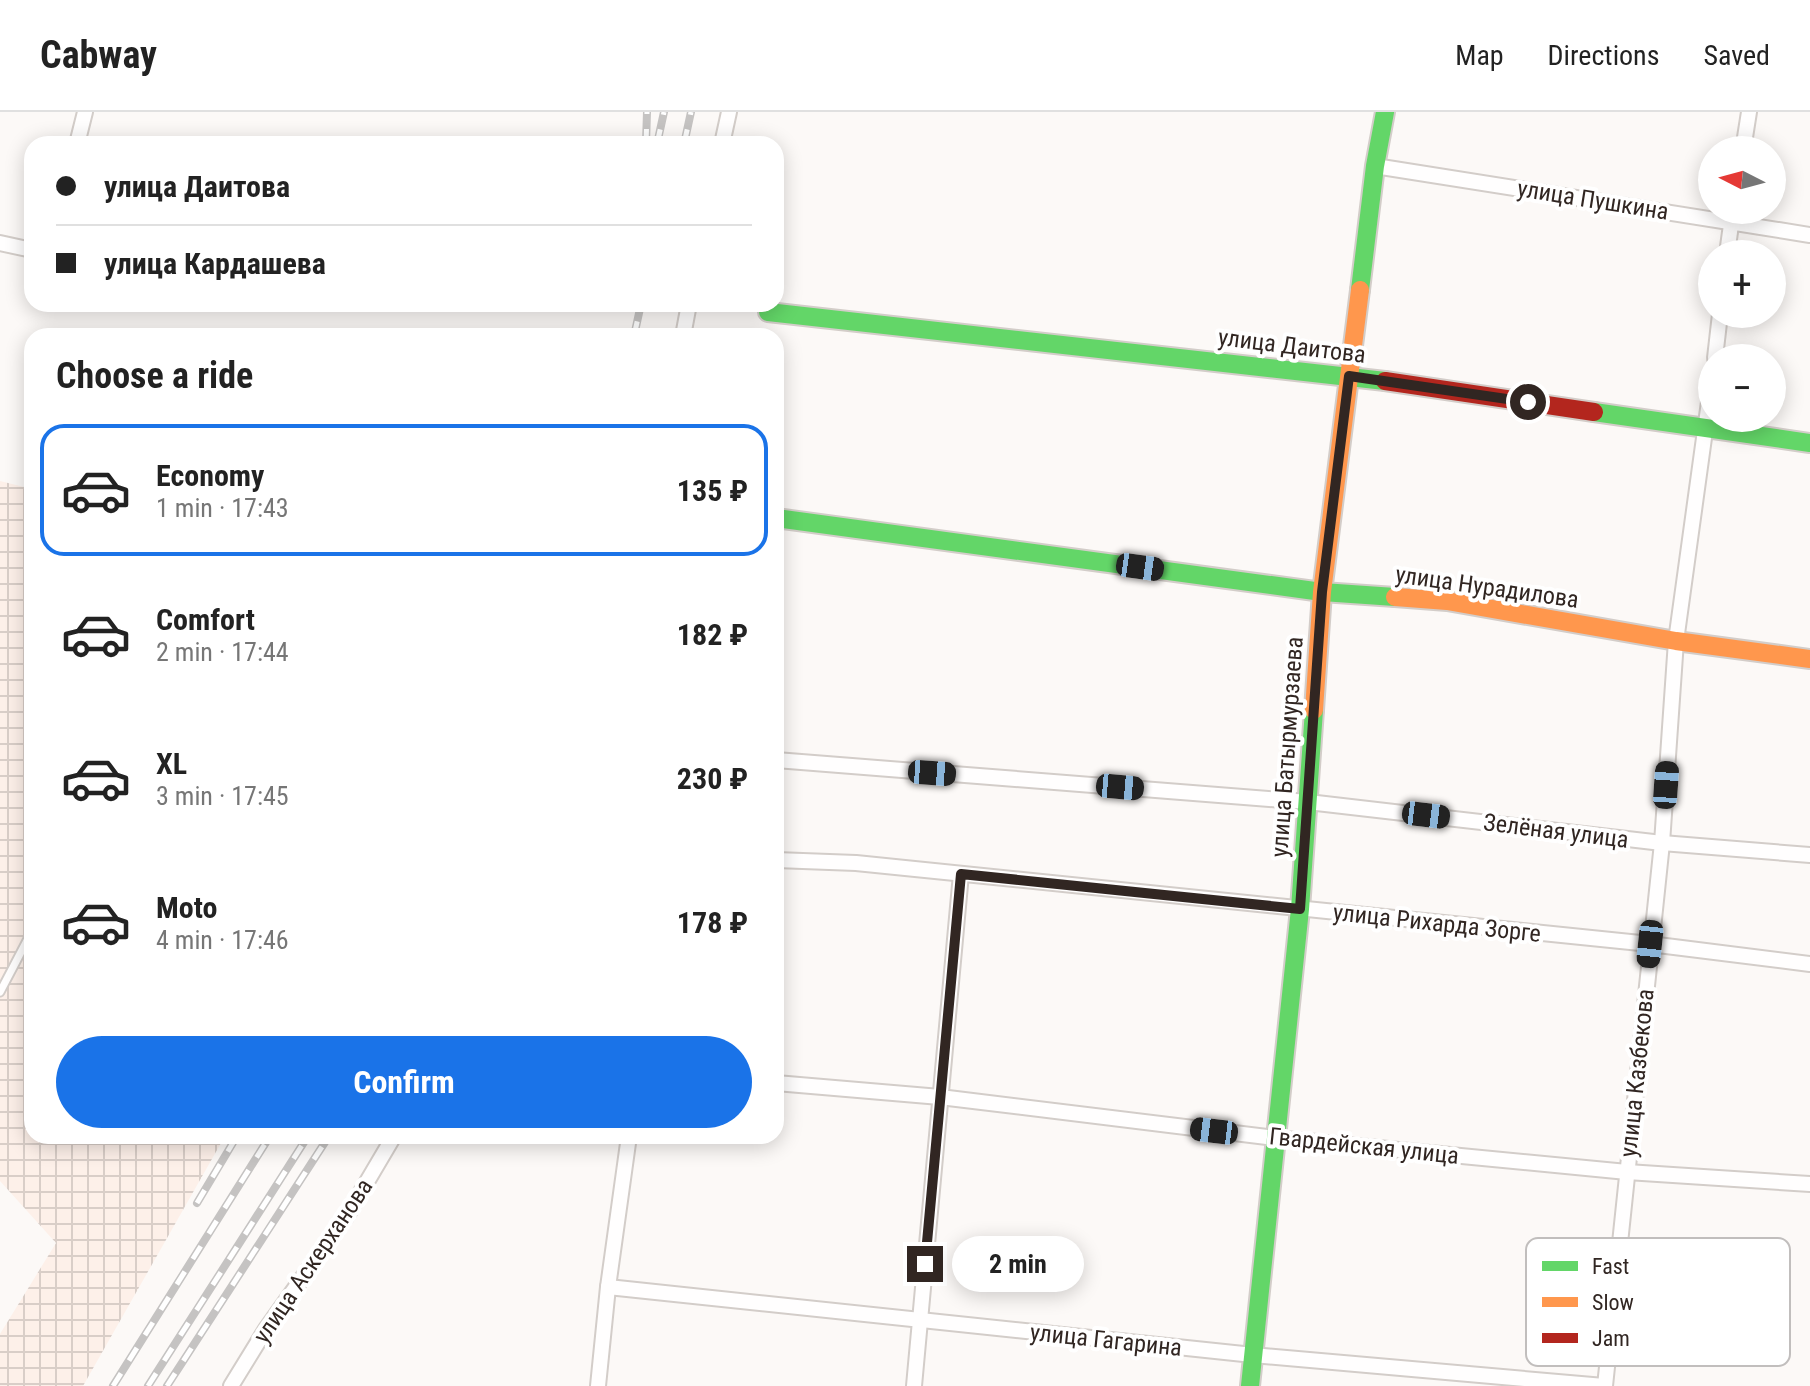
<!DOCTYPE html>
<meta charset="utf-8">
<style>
:root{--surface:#fff;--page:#f6f6f6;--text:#222;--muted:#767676;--line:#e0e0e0;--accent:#1a73e8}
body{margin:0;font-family:"Roboto Condensed",sans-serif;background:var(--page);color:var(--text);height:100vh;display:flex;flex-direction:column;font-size:30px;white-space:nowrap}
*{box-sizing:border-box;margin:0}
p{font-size:26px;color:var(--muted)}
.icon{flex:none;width:44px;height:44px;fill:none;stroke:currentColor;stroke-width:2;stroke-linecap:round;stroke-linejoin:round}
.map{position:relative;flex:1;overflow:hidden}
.side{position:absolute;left:24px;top:216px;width:760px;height:816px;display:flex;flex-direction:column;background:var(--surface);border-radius:24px;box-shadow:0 4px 20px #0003}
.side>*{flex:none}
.hud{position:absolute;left:24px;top:24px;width:760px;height:176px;border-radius:24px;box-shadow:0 4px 20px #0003;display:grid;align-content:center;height:176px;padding:0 32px;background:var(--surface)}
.needle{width:52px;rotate:276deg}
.controls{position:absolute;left:1698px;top:24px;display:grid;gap:16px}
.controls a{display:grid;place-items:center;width:88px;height:88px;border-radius:50%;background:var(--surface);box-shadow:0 4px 20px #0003;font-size:40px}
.end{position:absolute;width:36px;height:36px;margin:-18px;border:10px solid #312622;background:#fff;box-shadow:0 0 0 4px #fff}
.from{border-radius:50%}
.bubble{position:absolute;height:56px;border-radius:28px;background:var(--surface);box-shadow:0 4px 20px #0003;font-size:26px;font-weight:700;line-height:56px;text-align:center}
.car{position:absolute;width:24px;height:48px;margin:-24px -12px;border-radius:10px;box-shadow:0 0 6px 2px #0007;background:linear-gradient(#222 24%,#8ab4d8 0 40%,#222 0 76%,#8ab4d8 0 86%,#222 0)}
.hud b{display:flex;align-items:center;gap:28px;height:76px;font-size:30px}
.hud b+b{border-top:2px solid var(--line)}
.hud i{width:20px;height:20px;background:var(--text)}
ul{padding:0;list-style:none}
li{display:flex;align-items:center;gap:24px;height:132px;margin:0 16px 12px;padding:0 16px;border:4px solid transparent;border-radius:24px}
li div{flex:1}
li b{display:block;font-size:30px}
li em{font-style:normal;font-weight:700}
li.current{border-color:var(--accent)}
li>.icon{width:72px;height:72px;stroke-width:1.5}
h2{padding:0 32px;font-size:36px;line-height:96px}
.button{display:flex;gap:16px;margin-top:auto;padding:16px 32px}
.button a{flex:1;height:92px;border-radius:48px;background:var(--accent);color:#fff;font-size:32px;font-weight:700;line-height:92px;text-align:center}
header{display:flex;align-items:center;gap:48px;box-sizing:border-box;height:112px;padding:0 40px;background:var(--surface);border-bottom:2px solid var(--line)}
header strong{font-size:38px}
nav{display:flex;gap:44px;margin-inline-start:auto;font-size:28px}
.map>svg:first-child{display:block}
.industrial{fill:url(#industrial-grid)}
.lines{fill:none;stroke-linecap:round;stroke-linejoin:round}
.lane-casing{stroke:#d3cdc9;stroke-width:11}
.street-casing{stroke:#d3cdc9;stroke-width:18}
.fast-casing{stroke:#d3cdc9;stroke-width:22}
.slow-casing{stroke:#d3cdc9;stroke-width:22}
.jam-casing{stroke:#d3cdc9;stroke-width:22}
.lane{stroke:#fffefe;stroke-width:7}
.street{stroke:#fffefe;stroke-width:14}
.fast{stroke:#63d668;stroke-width:18}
.slow{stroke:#ff974d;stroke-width:18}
.jam{stroke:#b3261e;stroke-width:18}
.rail-casing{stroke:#c5c3c2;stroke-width:8}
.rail{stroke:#fff;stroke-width:5;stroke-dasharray:15;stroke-linecap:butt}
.route{stroke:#312622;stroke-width:10}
.labels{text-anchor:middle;stroke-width:8;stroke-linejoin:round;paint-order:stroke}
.street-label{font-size:24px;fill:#312622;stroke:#fff}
.key{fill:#fff;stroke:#c1bebd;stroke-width:2}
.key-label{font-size:22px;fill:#312622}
</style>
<header>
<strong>Cabway</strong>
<nav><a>Map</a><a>Directions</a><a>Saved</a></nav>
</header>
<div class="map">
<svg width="1810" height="1274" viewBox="0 0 1810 1274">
<defs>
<pattern id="industrial-grid" width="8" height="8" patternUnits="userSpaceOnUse" patternTransform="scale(2)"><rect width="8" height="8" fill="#fdf0e9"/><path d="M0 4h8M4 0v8" fill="none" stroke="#d9cec8"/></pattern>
</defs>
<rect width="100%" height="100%" fill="#fcf9f7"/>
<path class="industrial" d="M0 369 32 377V1024H225L83 1274H0V1222L56 1131 0 1069Z"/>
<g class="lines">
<g class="lane-casing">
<path id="lane" d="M0 880 32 819"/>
</g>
<g class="street-casing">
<g id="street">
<path d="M77 32 85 0"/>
<path d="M722 32 729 0"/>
<path d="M1743 38 1749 0"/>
<path d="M1375 54 1810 123"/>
<path d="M0 131 32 138"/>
<path d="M1727 142 1733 98"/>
<path d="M683 224 689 192"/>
<path d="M1715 246 1720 202"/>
<path d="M776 648 1308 690 1662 731 1810 743"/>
<path d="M776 748 856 751 1650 832 1810 852"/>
<path d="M776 971 940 985 1275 1026 1627 1060 1810 1072"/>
<path d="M608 1175 1253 1243 1604 1274"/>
<path d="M231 1274 266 1217 348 1102 394 1024"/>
<path d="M598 1274 608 1175 629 1024"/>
<path d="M914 1274 961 762"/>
<path d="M1605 1274 1662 731 1676 529 1712 268"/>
</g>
</g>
<g class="fast-casing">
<g id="fast">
<path d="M1360 178 1375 54 1385 0"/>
<path d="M768 200 1385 269"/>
<path d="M1594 300 1810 331"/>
<path d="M776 406 1322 480 1395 485"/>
<path d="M1250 1274 1300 797 1314 598"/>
</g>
</g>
<g class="slow-casing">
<g id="slow">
<path d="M1395 485 1447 489 1676 529 1810 547"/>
<path d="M1314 598 1322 480 1360 178"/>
</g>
</g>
<g class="jam-casing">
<path id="jam" d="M1385 269 1594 300"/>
</g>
<use href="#lane" class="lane"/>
<use href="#street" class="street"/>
<use href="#fast" class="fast"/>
<use href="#slow" class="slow"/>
<use href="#jam" class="jam"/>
<g class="rail-casing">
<g id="rail">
<path d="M646 32 647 0"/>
<path d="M657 32 664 0"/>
<path d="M684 32 691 0"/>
<path d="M634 224 641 192"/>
<path d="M197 1091 237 1024"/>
<path d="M113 1274 270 1024"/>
<path d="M148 1274 308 1024"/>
<path d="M167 1274 329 1024"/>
</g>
</g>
<use href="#rail" class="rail"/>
</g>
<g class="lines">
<path class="route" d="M925 1152 961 762 1300 797 1322 480 1349 264 1528 290"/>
</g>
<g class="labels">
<g class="street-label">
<text transform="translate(1593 88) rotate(9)" y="8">улица Пушкина</text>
<text transform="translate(1292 234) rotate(7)" y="8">улица Даитова</text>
<text transform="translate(1487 475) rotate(8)" y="8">улица Нурадилова</text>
<text transform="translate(1287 635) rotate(-86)" y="8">улица Батырмурзаева</text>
<text transform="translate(1556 719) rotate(7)" y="8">Зелёная улица</text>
<text transform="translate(1437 811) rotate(6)" y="8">улица Рихарда Зорге</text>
<text transform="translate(1637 961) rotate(-84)" y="8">улица Казбекова</text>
<text transform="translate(1364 1034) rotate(6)" y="8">Гвардейская улица</text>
<text transform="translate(313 1149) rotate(-56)" y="8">улица Аскерханова</text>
<text transform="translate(1106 1228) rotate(6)" y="8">улица Гагарина</text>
</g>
</g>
<rect x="1526" y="1126" width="264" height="128" rx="12" class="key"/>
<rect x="1542" y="1149" width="36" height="10" fill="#63d668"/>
<rect x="1542" y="1185" width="36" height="10" fill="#ff974d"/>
<rect x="1542" y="1221" width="36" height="10" fill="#b3261e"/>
<g class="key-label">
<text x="1592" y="1162">Fast</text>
<text x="1592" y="1198">Slow</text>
<text x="1592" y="1234">Jam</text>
</g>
</svg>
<div class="controls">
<a><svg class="needle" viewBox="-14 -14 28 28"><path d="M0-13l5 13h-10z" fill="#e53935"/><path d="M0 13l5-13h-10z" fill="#767676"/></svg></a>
<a>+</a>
<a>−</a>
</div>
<i class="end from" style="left:1528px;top:290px"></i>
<i class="end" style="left:925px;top:1152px"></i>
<div class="bubble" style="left:952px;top:1124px;width:132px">2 min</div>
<i class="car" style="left:1140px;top:455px;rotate:98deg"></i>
<i class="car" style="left:932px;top:661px;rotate:94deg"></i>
<i class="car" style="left:1666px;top:673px;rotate:4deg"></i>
<i class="car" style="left:1120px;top:675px;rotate:95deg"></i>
<i class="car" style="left:1426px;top:703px;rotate:97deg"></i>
<i class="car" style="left:1650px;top:832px;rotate:186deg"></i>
<i class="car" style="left:1214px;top:1019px;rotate:277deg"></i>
<div class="hud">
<b><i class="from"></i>улица Даитова</b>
<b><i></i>улица Кардашева</b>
</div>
<section class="side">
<h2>Choose a ride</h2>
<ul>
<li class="current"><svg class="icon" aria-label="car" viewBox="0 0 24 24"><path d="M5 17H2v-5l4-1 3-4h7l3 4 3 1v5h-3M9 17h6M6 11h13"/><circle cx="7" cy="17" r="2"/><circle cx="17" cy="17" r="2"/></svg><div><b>Economy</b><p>1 min · 17:43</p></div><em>135 ₽</em></li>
<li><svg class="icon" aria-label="car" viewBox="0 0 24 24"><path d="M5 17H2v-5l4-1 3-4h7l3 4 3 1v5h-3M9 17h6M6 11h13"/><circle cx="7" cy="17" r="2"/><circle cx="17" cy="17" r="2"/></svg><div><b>Comfort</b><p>2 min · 17:44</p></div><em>182 ₽</em></li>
<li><svg class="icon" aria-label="car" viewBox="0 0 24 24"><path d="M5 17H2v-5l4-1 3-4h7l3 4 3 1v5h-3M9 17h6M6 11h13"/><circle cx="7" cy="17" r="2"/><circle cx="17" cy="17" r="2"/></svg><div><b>XL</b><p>3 min · 17:45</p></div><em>230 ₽</em></li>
<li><svg class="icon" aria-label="car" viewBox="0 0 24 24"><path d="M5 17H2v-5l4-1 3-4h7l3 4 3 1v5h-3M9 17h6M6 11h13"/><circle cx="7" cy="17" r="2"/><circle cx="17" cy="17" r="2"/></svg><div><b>Moto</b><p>4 min · 17:46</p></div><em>178 ₽</em></li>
</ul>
<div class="button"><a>Confirm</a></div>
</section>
</div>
